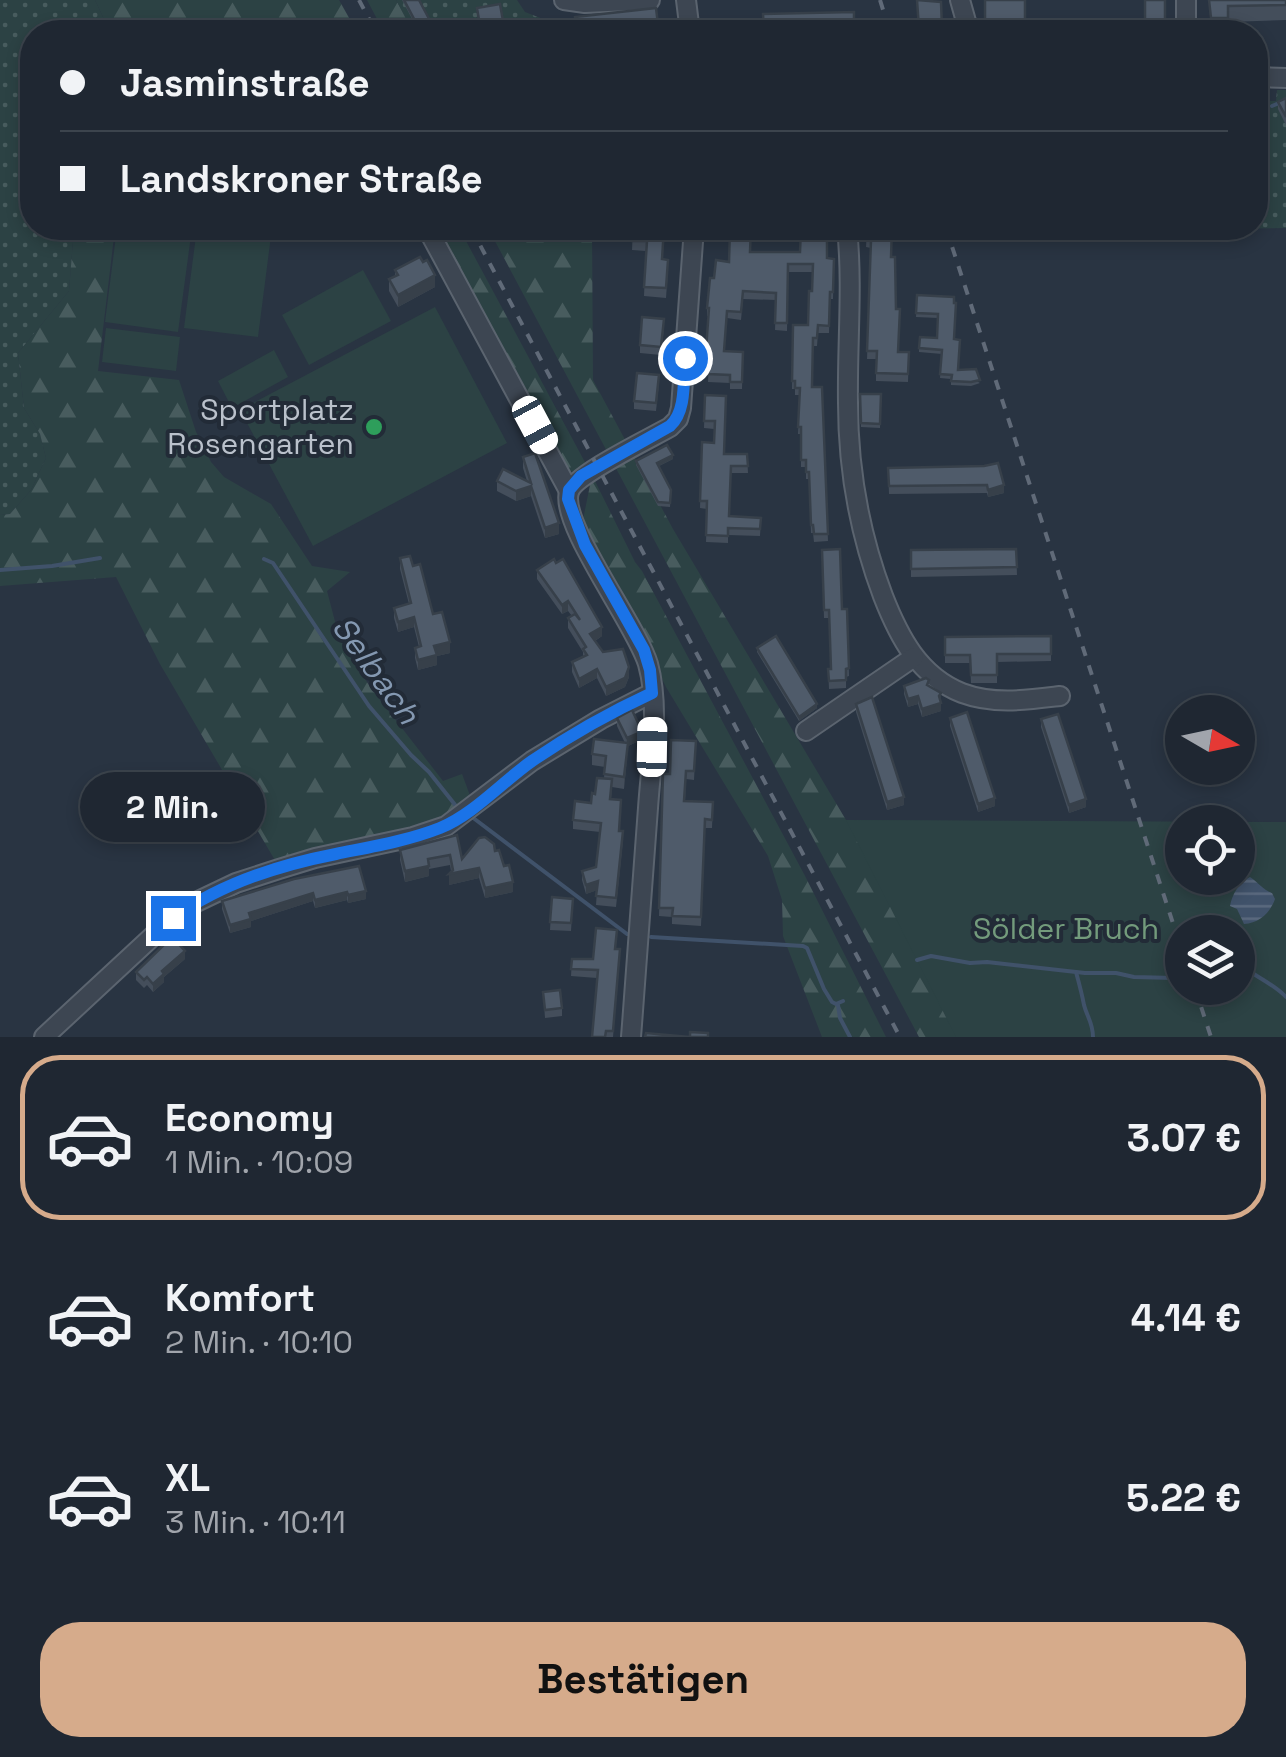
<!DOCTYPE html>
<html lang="de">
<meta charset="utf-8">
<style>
:root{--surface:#1f2732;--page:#2c333e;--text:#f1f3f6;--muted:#a1a5ac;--line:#3c444d;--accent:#d6ab8b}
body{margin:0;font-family:"Space Grotesk",sans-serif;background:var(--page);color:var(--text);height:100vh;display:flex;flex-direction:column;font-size:38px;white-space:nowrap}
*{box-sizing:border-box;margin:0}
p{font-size:32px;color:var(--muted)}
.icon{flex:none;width:55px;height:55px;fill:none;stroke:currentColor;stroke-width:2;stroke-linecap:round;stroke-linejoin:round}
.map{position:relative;height:1037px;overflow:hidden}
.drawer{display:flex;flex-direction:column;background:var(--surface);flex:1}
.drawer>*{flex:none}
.guide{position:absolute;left:20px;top:20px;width:1248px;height:220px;border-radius:40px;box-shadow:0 5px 15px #0003,0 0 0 2px var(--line);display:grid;align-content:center;height:220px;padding:0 40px;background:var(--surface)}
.needle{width:65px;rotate:99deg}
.controls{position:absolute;left:1165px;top:695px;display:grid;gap:20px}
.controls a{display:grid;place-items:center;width:90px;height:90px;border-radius:50%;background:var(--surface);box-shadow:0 5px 15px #0003,0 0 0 2px var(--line);font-size:50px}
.end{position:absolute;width:45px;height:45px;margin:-22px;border:12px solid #1a73e8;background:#fff;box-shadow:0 0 0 5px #fff}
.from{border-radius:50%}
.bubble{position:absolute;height:70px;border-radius:35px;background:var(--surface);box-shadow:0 5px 15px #0003,0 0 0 2px var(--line);font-size:32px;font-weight:700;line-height:70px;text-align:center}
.car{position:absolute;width:30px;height:60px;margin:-30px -15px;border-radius:12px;box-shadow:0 0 8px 2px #0007;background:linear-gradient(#fff 24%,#345 0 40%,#fff 0 76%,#345 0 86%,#fff 0)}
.guide b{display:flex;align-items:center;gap:35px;height:95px;font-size:38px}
.guide b+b{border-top:2px solid var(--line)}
.guide i{width:25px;height:25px;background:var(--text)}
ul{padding:18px 0 0;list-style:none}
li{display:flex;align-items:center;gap:30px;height:165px;margin:0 20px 15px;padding:0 20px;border:5px solid transparent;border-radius:40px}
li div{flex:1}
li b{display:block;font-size:38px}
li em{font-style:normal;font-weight:700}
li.selected{border-color:var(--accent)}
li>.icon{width:90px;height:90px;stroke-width:1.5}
.primary-button{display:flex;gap:20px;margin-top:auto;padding:20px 40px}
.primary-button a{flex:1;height:115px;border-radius:40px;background:var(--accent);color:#111;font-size:40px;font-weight:700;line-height:115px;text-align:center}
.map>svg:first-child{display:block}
.grass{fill:url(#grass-dots)}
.forest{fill:url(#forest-firs)}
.park{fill:#2c4244;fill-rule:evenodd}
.water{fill:url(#water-rules)}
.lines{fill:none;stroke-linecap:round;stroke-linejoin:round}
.stream{stroke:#40526a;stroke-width:4}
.minor-casing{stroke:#5b646f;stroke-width:22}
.minor{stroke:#3d4652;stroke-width:18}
.rail{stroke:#606a78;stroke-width:4;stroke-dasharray:10 10;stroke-linecap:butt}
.wall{fill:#444e5b}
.shaded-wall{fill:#37404a}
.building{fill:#4f5b6a;stroke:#37404a;stroke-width:2.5}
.route{stroke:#1a73e8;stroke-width:12}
.leisure-dot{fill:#2e9e5b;stroke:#222b37;stroke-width:4}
.labels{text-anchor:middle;stroke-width:8;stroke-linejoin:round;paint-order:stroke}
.poi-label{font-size:30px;fill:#bac1cb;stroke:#222b37;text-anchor:end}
.park-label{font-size:30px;fill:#739b7c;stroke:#222b37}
.water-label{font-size:32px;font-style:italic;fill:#8498b1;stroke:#222b37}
</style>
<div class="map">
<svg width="1286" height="1037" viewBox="0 0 1286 1037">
<defs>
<pattern id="grass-dots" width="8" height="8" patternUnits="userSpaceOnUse" patternTransform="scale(2.5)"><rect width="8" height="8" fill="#2c4244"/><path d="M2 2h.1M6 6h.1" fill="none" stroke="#485c5e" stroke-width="1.8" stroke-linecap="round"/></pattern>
<pattern id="forest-firs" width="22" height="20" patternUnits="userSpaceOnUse" patternTransform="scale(2.5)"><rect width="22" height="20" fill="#2c4244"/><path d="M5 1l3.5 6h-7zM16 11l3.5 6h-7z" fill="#485c5e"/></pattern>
<pattern id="water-rules" width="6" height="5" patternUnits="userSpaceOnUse" patternTransform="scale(2.5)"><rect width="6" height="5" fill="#40526a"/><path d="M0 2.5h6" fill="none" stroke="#5a697e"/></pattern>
</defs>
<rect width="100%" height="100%" fill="#293442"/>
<g class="grass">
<path d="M0 0H95L110 32H32V228H74L69 291 18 353 24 408 40 434 46 458 31 490 10 514 0 515Z"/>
<path d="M396 0H517L525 12 566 28 568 32H413Z"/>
<path d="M1277 90H1286V228L962 231 961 228H1255V101H1276Z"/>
</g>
<g class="forest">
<path d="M95 0H339L357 32H110Z"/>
<path d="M367 0H396L413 32H384Z"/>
<path d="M74 228H115L98 371 179 380 196 432 211 462 224 477 271 504 312 566 350 572 327 591 339 637 370 687 443 781 462 774 472 801 434 825 355 845 323 847 276 862 160 664 116 577 0 586V515L10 514 31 490 46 458 40 434 24 408 18 353 69 291Z"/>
<path d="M432 228H459L587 466 576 473 563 468Z"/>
<path d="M488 228H592L593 380 673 529 846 820 1132 822 1200 1037H919Z"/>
<path d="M592 475 635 562 642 571 804 874 886 1037H822L783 936 782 900 768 856 666 687 583 520Z"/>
</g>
<g class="park">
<path d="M117 228H192L178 332 105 322Z"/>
<path d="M197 228H272L258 337 184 328Z"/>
<path d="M363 270 391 321 309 365 282 315Z"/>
<path d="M435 307 507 443 313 546 240 410Z"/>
<path d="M106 328 180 337 176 371 102 362Z"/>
<path d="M274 350 288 377 232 408 218 381Z"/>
<path d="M846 820 1286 822V1037H956ZM1182 822H1238V878H1182ZM1182 932H1238V988H1182Z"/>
</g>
<path class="water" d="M1250 877C1259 883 1262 889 1272 893L1275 899C1270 913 1259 923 1244 924L1237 909 1230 906C1232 895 1239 882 1250 877Z"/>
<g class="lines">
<g class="stream">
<path d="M1272 106 1286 100"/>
<path d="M264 559 273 563 369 706 411 755 429 772 456 806"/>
<path d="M0 570 52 566 100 558"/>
<path d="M472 817 627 934"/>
<path d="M651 937 803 946 807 948 824 989 832 1002 836 1004 843 1001"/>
<path d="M917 960 931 956 970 963 987 962 1085 973H1116L1134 977 1174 978 1180 975"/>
<path d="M1238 962C1252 976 1272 982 1286 997"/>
<path d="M1076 972C1079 983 1082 994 1084 1005 1087 1017 1093 1023 1093 1037"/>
<path d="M838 1005 840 1018 850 1037"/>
</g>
<g class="minor-casing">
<g id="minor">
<path d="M564 0 585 3 650 0"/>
<path d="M686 0 690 32"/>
<path d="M960 0 969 32"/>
<path d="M1186 32V0"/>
<path d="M1255 77 1286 78"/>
<path d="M427 228 569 491"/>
<path d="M847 228C853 286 847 344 848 403 848 468 860 535 883 596 899 637 919 676 962 693 994 705 1027 700 1060 696"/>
<path d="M806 731 914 657"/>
<path d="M44 1037 154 935 192 904 236 883 279 869 315 858 413 837 446 826 532 761 601 719 652 693"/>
<path d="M631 1037C637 961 642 885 648 808 651 764 660 707 648 664 637 626 559 523 569 492 574 475 651 438 670 427L678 419 681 408 694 228"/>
</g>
</g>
<use href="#minor" class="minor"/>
<g class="rail">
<path d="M359 0 376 32"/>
<path d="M880 0 890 32"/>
<path d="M471 228 900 1037"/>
<path d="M946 228 1182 951"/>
<path d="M1195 988 1211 1037"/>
</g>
</g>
<g class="wall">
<path d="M402 0H419L436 32H419Z"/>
<path d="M917 0 942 28V32H919Z"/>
<path d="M985 0 1025 21 1058 30 1130 32 1165 23 1171 32H985Z"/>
<path d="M1209 0H1286V20L1228 22V32H1211Z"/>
<path d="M1286 98V125L1278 109V102Z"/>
<path d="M633 228 663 259 668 270 666 298 644 296 646 251 632 250Z"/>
<path d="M867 228 891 257 899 352H909L908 382 876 381V359H867L871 248 866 247Z"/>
<path d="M751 252 834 259 833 299H830L829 333H818L817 346H813L812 387H822L828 541 814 542 813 533H811L809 479H806V467H801V434H798L800 395H795V389H792L793 325H808L812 291 813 272H788L787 331 775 330 776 300 743 299 741 320 727 318 724 351 743 352 742 389H730V383L708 382 709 358H706L709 316H707V308L714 278 729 262Z"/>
<path d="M395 270 435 287 398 307 389 291V279L395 276Z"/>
<path d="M917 295 954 297V339L958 370 980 383 971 386 951 385V379L940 378 942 354 919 352V348L937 338 938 318 916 317Z"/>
<path d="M664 327 661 355 640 353V345Z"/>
<path d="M659 383 656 411 634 409V401Z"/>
<path d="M860 394H881L880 428 861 427Z"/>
<path d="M705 395 726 396 724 454H747L748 473H731L729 516 761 518 760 536 728 535V543L706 542 707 509 700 508 702 442 714 443V429L704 428Z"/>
<path d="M523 457 559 534 545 538 531 496 516 501 497 491V481H527L523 468Z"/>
<path d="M673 459 659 466 671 490 670 507 658 506 636 465V461Z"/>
<path d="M984 466 1004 493 988 497 987 493 889 494 888 468Z"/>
<path d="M1016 549 1017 575 911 577V550Z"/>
<path d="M822 550 842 609H847L849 676 846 677V688L829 689 828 669H831L829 618H824Z"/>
<path d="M400 558 413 566 450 653 437 656V665L418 670 415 658V648L419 647 414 627 398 632 394 618V608L409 604 400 569Z"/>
<path d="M537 570 602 636 595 641 603 652 629 677 625 687 606 696 597 678 579 688 572 672V662L583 657V652L568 628V618L572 616 568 611 562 614 537 579Z"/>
<path d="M1051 636V661L997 662V683H971L970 663H945V637Z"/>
<path d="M757 648 817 708 799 721 757 652Z"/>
<path d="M904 686H929L941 693V711L922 717 918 704 908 707 904 694Z"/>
<path d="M856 704 904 805 887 810 856 712Z"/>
<path d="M617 718 640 734 639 741 628 746 624 789 612 787 611 799 621 809 619 831 623 840 616 907 596 905 597 890 586 894 582 880V871L596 867 600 832 573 829V820L591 803 604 778 605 767 592 765V754L625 743 617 726Z"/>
<path d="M950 718 995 806 978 812 950 726Z"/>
<path d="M1041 719 1086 807 1069 813 1041 727Z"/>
<path d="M696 741 694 780 686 779 685 801 713 802 712 828H705L701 926 672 924V917L659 916 663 774H670Z"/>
<path d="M457 835 462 859 495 851 513 892 485 898 479 878 449 885 451 871 450 865 429 869V876L405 882 400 860V850Z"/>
<path d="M294 879 366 899 348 903 347 900 315 908 313 901 251 921V927L230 933 222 909V901Z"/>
<path d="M552 897 573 899 571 931 550 930Z"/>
<path d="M616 949 620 956 613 1037H592L597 978 571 976 572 959H593Z"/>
<path d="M185 959 164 977V982L153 992 147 985 144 988 136 980V972Z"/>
<path d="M543 992 562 1008V1016L545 1018Z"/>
</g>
<g class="shaded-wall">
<path d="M1263 183V191L1255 194V187Z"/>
<path d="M435 275V287L398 307V295Z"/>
<path d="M673 455V459L657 467V463Z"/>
<path d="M1004 485V493L988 497V490Z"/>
<path d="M531 486V496L516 501V491Z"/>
<path d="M559 523V534L545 538V528Z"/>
<path d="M568 601V611L562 614V605Z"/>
<path d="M414 617V627L398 632V622Z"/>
<path d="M602 627V636L590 644V634Z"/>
<path d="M450 642V653L437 656V665L418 670V660L434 646Z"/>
<path d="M629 667V677L625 687 606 696V687Z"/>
<path d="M597 669V678L579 688V679Z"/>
<path d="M941 693V711L922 717V709Z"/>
<path d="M918 696V704L908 707V699Z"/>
<path d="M817 704V708L799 721V717Z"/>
<path d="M640 727 639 741 628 746 624 789 627 738Z"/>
<path d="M904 797V805L887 810V802Z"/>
<path d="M995 798V806L978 812V804Z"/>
<path d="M1086 799V807L1069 813V805Z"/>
<path d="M429 866V876L405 882V871Z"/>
<path d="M479 868V878L449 885V874Z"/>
<path d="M598 881V890L586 894V885Z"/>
<path d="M513 882V892L485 898V888Z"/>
<path d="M366 891V899L348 903V895Z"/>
<path d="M347 892V900L315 908V900Z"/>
<path d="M313 893V901L251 921V927L230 933V925L249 913Z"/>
<path d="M185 951V959L164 977V982L153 992V984L162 971Z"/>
</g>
<g class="building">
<path d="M404 0H419L436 32H421Z"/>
<path d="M917 0 941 2 942 28 919 29Z"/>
<path d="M985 0H1025V21H1043V25L1058 26V30L1130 32V28L1145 29V0H1165V23H1171V32H1023V30L985 29Z"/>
<path d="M1209 0H1286V5L1228 6V18H1211Z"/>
<path d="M500 4 505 32H481L477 8Z"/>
<path d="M656 8 659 32H577L575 17Z"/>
<path d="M854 12V32H764L763 14Z"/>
<path d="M718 24H739V30L758 31V32H718Z"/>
<path d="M553 27 554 32H532V31Z"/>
<path d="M1286 98V117L1278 102Z"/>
<path d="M1255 166 1263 183 1255 187Z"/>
<path d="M633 228H664L662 259 668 260 666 288 644 287 647 241H632Z"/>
<path d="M730 228H751L750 252H800L801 228H827V258L834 259 833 292H830L829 326 818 325 817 338H813L812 387H822L828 534H814L813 525H811L809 472H806V460H801V427H798L800 388H795V381H792L793 325H808L809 291H812L813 264H788L787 323H775L776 293 743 291 741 312 727 311 724 351 743 352 742 382H730V375L708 374 709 351 706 350 709 308H707L710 278H714L716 260 729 262Z"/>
<path d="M867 228H892L891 257H895L896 309H900L898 352H909L908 374 876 373 877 351H867L871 240 866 239Z"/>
<path d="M420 257 423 262 427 260 435 275 398 295 389 279 398 275 395 270Z"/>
<path d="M917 295 954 297V303H956L954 339 960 340 958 370 976 369 980 380 971 382 951 381 952 375 940 374 942 350 919 348 920 337 937 338 938 314 916 313Z"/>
<path d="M642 317 664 319 661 347 640 345Z"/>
<path d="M637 373 659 375 656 403 634 401Z"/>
<path d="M860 394H881L880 424 861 423Z"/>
<path d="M705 395 726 396 724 454H747L748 466H731L729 516 761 518 760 529 728 528V536L706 535 707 501H700L702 442 714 443 715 421H704Z"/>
<path d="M667 445 673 455 657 463 671 490 670 503 658 502 636 461Z"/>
<path d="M535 453 559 523 545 528 531 486 516 491 497 481 503 469 531 483 523 457Z"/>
<path d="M998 463 1004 485 988 490 987 485 889 486 888 468 984 466Z"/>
<path d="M840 549 842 609H847L849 668 846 669V680L829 681 828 669H831L829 610H824L822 550Z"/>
<path d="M1016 549 1017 567 911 569V550Z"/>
<path d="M410 556 413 566 420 564 433 614 442 612 450 642 434 646 437 655 418 660 415 648 421 646 414 617 398 622 394 608 411 603 400 558Z"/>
<path d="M554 559 556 563 563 559 602 627 590 634 603 652 623 649 629 667 625 678 606 687 597 669 579 679 572 662 587 655 583 649 586 647 568 618 575 614 580 620 568 601 562 605 537 570Z"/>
<path d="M776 636 817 704 799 717 757 648Z"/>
<path d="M1051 636V654H997V675H971L970 655H945V637Z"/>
<path d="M926 678 929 680 927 685 941 693 939 696 941 703 922 709 918 696 908 699 904 686Z"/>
<path d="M872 697 904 797 887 802 856 704Z"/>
<path d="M632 710 640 727 639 733 627 738 617 718Z"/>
<path d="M967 712 995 798 978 804 950 718Z"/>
<path d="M1058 714 1086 799 1069 805 1041 719Z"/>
<path d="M594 739 628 743 624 777 604 774 606 756 592 754Z"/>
<path d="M671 740 696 741 694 771H686L684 801 713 802 712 820 705 819 701 917 672 916 673 908H659L663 774H670Z"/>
<path d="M597 778 612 779 610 799 621 800 619 831H623L616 898 596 896 598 881 586 885 582 871 596 867 601 823 573 820 575 801 591 803 592 793 595 794Z"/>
<path d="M457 835 462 859 479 838 485 837 494 844 495 851 499 850 504 866 509 865 513 882 485 888 479 868 449 874 453 870 450 855 428 859 429 866 405 871 400 850Z"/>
<path d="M359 866 366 891 348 895 347 892 315 900 313 893 249 913 251 919 230 925 222 901 294 879Z"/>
<path d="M552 897 573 899 571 923 550 922Z"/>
<path d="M596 928 617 930 615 949H620L613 1031H606L605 1037H592L598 970 571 969 572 959H593Z"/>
<path d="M172 937 185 951 162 971 164 974 153 984 147 977 144 980 136 972Z"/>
<path d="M560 990 562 1008 545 1010 543 992Z"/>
<path d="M690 1032 708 1033V1037H645L646 1033 690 1037Z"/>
</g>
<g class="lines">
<path class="route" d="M173 918C220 884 279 865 336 854 370 847 407 841 440 828 474 814 502 782 532 761 570 735 611 712 652 693L650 670 644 650 585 545 568 499 569 490 581 476 670 426C687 411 683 379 685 358"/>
</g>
<circle class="leisure-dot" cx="374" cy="427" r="10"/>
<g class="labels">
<g class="poi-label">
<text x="354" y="420">Sportplatz<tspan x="354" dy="34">Rosengarten</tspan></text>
</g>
<g class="park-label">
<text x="1066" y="939">Sölder Bruch</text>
</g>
<g class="water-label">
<text transform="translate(376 670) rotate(54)" y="11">Selbach</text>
</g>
</g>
</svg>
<div class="controls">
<a><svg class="needle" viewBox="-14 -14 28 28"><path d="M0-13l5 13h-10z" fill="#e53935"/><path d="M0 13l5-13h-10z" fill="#a1a5ac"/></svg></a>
<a><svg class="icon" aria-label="locate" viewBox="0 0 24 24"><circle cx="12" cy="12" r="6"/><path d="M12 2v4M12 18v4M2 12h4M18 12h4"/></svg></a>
<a><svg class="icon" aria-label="layers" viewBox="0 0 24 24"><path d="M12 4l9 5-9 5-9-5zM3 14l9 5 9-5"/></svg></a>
</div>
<i class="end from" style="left:685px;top:358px"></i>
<i class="end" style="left:173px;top:918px"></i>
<div class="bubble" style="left:80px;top:772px;width:185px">2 Min.</div>
<i class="car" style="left:535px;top:425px;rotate:152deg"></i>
<i class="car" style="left:652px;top:747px;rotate:1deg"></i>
<div class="guide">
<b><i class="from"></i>Jasminstraße</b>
<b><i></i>Landskroner Straße</b>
</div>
</div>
<section class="drawer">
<ul>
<li class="selected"><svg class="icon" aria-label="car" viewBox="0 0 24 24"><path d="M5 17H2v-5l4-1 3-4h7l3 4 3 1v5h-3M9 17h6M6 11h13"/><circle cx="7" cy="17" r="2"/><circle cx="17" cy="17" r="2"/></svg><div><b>Economy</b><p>1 Min. · 10:09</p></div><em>3.07 €</em></li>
<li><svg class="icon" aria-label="car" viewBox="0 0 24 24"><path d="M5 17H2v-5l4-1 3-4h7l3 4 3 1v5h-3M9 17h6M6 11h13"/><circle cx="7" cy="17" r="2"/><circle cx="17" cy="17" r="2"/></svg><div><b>Komfort</b><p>2 Min. · 10:10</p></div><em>4.14 €</em></li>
<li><svg class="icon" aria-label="car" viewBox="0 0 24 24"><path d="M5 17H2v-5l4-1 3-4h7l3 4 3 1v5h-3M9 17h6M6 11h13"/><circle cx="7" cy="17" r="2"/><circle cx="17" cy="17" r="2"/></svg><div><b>XL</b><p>3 Min. · 10:11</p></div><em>5.22 €</em></li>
</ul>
<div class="primary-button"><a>Bestätigen</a></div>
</section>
